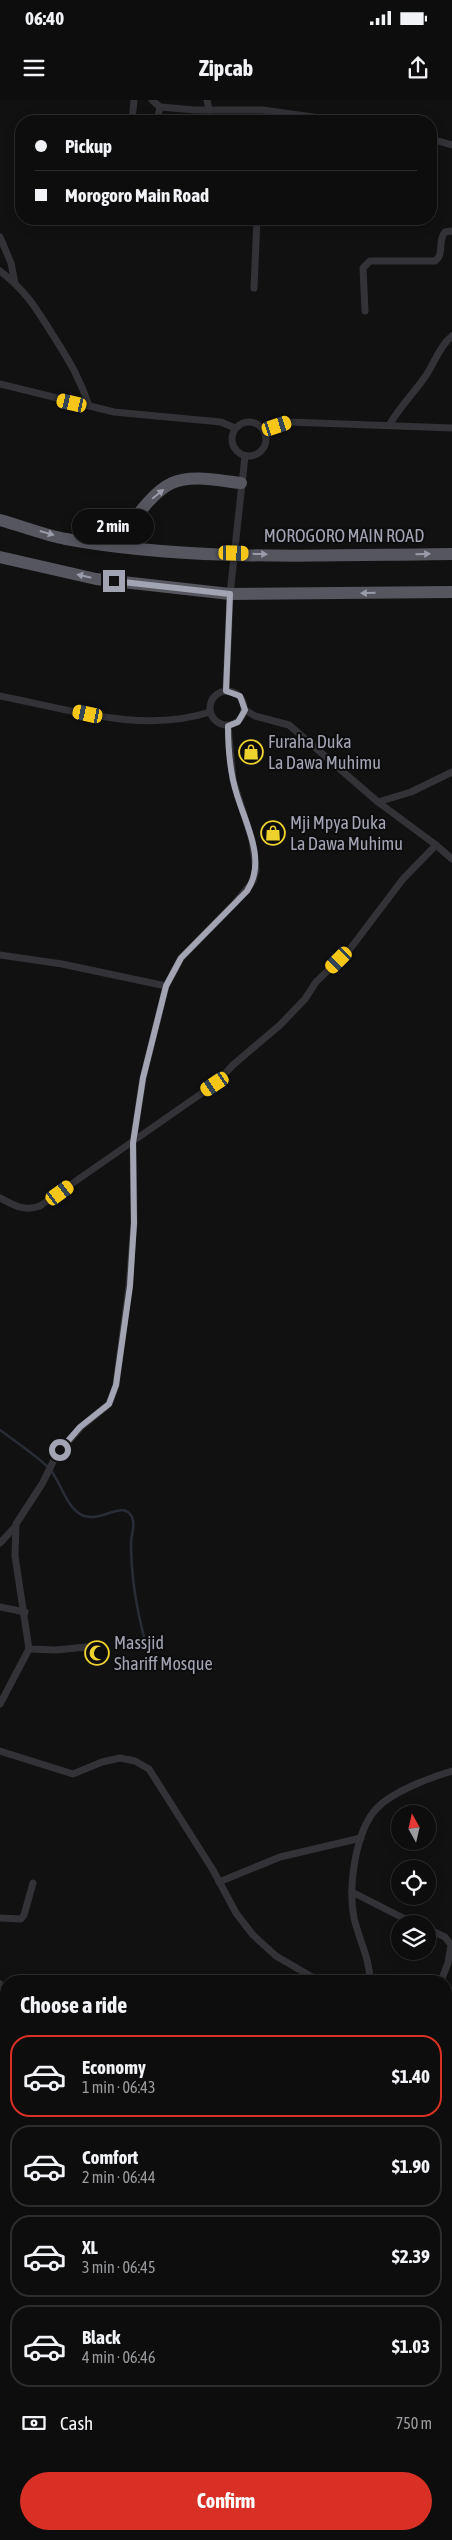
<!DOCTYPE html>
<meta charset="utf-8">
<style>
:root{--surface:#0d0d0e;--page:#161617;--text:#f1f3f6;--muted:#9a9c9e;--line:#2d2d2e;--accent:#d93025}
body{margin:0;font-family:"Asap Condensed",sans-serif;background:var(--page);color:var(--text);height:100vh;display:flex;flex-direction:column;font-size:19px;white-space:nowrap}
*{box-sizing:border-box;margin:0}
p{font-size:16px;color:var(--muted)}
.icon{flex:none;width:28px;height:28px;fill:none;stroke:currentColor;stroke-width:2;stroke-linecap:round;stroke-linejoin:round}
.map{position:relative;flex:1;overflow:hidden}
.panel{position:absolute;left:0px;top:1875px;width:452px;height:565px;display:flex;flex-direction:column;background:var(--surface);border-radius:20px 20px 0 0;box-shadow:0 2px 12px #0003,0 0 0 1px var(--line)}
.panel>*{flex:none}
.guide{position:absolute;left:15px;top:15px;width:422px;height:110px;border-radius:20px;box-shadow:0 2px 12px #0003,0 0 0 1px var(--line);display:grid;align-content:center;height:110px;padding:0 20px;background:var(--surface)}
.needle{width:32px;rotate:352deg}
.controls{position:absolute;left:391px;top:1705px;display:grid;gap:10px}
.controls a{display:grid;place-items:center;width:45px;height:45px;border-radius:50%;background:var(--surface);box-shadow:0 2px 12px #0003,0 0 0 1px var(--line);font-size:25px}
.end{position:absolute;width:22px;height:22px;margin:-11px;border:6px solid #a2a4b3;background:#111;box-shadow:0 0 0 2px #111}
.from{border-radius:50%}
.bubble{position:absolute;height:35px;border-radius:18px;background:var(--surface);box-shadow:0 2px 12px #0003,0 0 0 1px var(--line);font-size:16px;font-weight:700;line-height:35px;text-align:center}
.car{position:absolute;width:15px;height:30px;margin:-15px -8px;border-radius:6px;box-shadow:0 0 4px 1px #0007;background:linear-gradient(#f5c518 24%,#345 0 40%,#f5c518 0 76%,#345 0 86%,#f5c518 0)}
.guide b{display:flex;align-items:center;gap:18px;height:48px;font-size:19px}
.guide b+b{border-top:1px solid var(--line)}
.guide i{width:12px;height:12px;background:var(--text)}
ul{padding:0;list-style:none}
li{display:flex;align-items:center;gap:15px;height:82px;margin:0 10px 8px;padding:0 10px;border:2px solid var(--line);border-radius:20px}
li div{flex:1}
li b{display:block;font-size:19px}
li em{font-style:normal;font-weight:700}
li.active{border-color:var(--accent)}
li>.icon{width:45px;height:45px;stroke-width:1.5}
h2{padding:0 20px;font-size:22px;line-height:60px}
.pay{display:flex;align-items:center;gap:12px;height:55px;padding:0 20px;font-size:19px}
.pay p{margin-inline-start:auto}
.action{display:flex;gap:10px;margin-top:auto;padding:10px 20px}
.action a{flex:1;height:58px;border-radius:30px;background:var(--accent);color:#fff;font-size:20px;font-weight:700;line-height:58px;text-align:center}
.status{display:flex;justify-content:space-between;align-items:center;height:35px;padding:0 25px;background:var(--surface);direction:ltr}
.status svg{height:14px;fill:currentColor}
header{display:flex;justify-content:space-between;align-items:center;height:65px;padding:0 20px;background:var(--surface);font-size:22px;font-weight:700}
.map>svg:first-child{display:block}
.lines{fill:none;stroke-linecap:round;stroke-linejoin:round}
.stream{stroke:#282d35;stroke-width:2.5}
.minor{stroke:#323237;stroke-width:7}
.trunk{stroke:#56565f;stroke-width:12}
.oneway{fill:#9a9cab}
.route{stroke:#a2a4b3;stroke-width:6}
.labels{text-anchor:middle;stroke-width:4;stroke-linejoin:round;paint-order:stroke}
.street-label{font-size:18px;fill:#a2a4b3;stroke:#0c0c0d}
.poi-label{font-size:18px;fill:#a2a4b3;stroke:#0c0c0d;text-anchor:start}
</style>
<div class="status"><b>06:40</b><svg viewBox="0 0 49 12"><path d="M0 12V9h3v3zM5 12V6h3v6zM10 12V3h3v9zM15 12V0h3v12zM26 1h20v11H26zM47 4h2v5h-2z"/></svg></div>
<header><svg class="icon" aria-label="menu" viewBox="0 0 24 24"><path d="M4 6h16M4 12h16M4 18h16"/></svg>Zipcab<svg class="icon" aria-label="share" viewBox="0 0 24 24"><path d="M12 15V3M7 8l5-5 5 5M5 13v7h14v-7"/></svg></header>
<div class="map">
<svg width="452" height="2440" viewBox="0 0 452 2440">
<rect width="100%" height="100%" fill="#111112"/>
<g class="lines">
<path class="stream" d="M0 1330C16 1342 34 1354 48 1367 61 1380 64 1404 80 1414 99 1426 123 1398 132 1417 136 1425 131 1435 131 1443 131 1475 136 1506 144 1537"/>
<g class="minor">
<path d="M152 0 160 7 195 10H263L341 21"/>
<path d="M207 0 209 10"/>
<path d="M132 21 134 0"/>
<path d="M157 21 160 7"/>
<path d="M431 39 452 45"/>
<path d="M0 137 11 163 15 183"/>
<path d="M0 171C28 192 38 212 56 240 70 262 81 281 89 306"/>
<path d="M254 188 257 119"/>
<path d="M365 211 363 168 370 161H435C445 154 437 141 445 132L452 131"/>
<path d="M0 284 114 312 221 322 235 328"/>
<circle cx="249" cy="339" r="17"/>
<path d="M390 324C400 306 415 292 427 274 435 261 440 246 452 236"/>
<path d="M264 330 289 322 452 328"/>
<circle cx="227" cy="608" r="17"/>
<path d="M226 591 230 494 245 356"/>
<path d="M0 596C67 609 143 634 210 612"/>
<path d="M245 610 255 616 289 625 378 702 436 745 452 759"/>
<path d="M378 702 411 692 452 672"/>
<path d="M0 855 62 864 166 886"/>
<path d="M0 1098C14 1105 24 1112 40 1106L215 984 233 965 280 925 305 899 316 882 350 849 403 779 436 745"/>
<path d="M0 1443 15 1427"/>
<path d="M0 1507 25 1512"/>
<path d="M29 1549 56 1550 87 1547"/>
<path d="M0 1604 29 1549 15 1456 16 1424 42 1384 56 1356 81 1327 109 1304 116 1285 129 1186 134 1123 133 1043 143 978 166 886 181 858 236 802 253 781 256 770 252 740 233 680 228 626"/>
<path d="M0 1651 73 1674 102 1662 120 1658 135 1661 149 1669 213 1770 236 1813 253 1835 276 1856 319 1881"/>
<path d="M219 1782 280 1757 361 1738"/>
<path d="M352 1792 415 1824"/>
<path d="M0 1818 21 1819 24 1815 33 1783"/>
<path d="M428 1829 445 1837 451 1845 448 1863 441 1881"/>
<path d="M370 1881C370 1859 359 1840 354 1818 348 1788 355 1731 377 1708 392 1692 431 1677 452 1671"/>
<path d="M0 1884 6 1896"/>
<path d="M446 2033 452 2038"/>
<path d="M0 2079 6 2086"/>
<path d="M0 2395 6 2402"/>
<path d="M202 2434 203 2440"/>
<path d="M38 2440 41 2434"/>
<path d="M58 2440 59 2434"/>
</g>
<g class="trunk">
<path d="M0 420C22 426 44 435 66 439 192 462 324 455 452 454"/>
<path d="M115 445C129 427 151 392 172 383 193 374 220 381 241 383"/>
<path d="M0 457 96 479 230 494 452 492"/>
</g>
</g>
<defs><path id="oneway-solid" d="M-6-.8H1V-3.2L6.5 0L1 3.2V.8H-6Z" transform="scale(1.25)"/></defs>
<g class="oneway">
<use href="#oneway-solid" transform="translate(158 394) rotate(-39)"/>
<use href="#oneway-solid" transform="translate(47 433) rotate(16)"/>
<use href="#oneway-solid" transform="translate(260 454) rotate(1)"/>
<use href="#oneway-solid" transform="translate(423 454) rotate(-1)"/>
<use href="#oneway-solid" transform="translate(84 476) rotate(-167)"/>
<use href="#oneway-solid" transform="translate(368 493) rotate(179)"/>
</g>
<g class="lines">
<path class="route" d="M60 1350 80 1327 109 1304 116 1285 130 1186 134 1123 133 1043 143 978 166 886 181 858 247 791C267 761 246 725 237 695 230 673 228 648 228 626L238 622 245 610 240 596 226 591 230 494 114 481"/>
</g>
<defs>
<g id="shop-ring" transform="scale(1.25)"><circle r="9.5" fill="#0c0c0d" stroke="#edd12d" stroke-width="1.5"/><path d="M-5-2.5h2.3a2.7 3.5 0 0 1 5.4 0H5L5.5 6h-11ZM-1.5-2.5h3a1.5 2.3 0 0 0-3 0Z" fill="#edd12d"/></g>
<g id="mosque-ring" transform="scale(1.25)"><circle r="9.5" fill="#0c0c0d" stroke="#edd12d" stroke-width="1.5"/><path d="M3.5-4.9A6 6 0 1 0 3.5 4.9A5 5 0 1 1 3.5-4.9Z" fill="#edd12d"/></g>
</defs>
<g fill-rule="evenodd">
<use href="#shop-ring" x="251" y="652"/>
<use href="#shop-ring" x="273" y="733"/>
<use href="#mosque-ring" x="97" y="1553"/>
</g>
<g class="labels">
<g class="street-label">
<text x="344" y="442">MOROGORO MAIN ROAD</text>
</g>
<g class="poi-label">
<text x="268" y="648">Furaha Duka<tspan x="268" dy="21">La Dawa Muhimu</tspan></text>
<text x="290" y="729">Mji Mpya Duka<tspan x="290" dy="21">La Dawa Muhimu</tspan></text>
<text x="114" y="1549">Massjid<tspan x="114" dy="21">Shariff Mosque</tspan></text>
</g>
</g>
</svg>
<div class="controls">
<a><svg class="needle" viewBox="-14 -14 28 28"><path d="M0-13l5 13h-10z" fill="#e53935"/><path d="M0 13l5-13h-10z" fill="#9a9c9e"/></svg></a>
<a><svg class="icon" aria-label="locate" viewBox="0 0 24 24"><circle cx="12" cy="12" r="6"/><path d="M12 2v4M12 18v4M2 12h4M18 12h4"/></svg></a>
<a><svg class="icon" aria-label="layers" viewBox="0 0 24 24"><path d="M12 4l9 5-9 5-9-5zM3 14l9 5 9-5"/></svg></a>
</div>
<i class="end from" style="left:60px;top:1350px"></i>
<i class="end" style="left:114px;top:481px"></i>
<div class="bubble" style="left:72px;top:409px;width:82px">2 min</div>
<i class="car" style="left:72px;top:303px;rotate:283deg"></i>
<i class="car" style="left:277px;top:326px;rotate:72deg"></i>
<i class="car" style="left:234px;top:453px;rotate:91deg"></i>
<i class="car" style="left:88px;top:614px;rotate:282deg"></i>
<i class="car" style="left:339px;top:860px;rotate:225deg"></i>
<i class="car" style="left:215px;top:984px;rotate:236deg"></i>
<i class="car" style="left:60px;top:1093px;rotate:54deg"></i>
<div class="guide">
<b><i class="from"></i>Pickup</b>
<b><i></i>Morogoro Main Road</b>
</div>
<section class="panel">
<h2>Choose a ride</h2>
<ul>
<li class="active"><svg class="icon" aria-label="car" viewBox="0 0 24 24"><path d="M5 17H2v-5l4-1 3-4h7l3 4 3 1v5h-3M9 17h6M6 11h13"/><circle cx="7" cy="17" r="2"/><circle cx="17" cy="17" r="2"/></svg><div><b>Economy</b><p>1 min · 06:43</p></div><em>$1.40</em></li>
<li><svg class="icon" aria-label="car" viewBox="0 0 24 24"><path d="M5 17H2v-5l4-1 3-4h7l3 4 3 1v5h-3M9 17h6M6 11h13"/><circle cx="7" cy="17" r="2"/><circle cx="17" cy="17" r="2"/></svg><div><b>Comfort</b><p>2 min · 06:44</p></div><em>$1.90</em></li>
<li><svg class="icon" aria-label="car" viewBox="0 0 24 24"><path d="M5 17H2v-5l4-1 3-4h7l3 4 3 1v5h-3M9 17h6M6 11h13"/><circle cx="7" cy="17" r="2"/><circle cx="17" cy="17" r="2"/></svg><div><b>XL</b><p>3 min · 06:45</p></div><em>$2.39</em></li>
<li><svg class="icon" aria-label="car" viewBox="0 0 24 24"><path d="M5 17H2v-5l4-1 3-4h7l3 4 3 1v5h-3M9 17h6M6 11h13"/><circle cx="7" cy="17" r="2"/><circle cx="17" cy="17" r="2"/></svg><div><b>Black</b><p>4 min · 06:46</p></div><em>$1.03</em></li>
</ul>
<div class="pay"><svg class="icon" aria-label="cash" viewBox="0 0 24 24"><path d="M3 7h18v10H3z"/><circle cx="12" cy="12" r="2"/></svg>Cash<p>750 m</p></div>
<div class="action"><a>Confirm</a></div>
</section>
</div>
